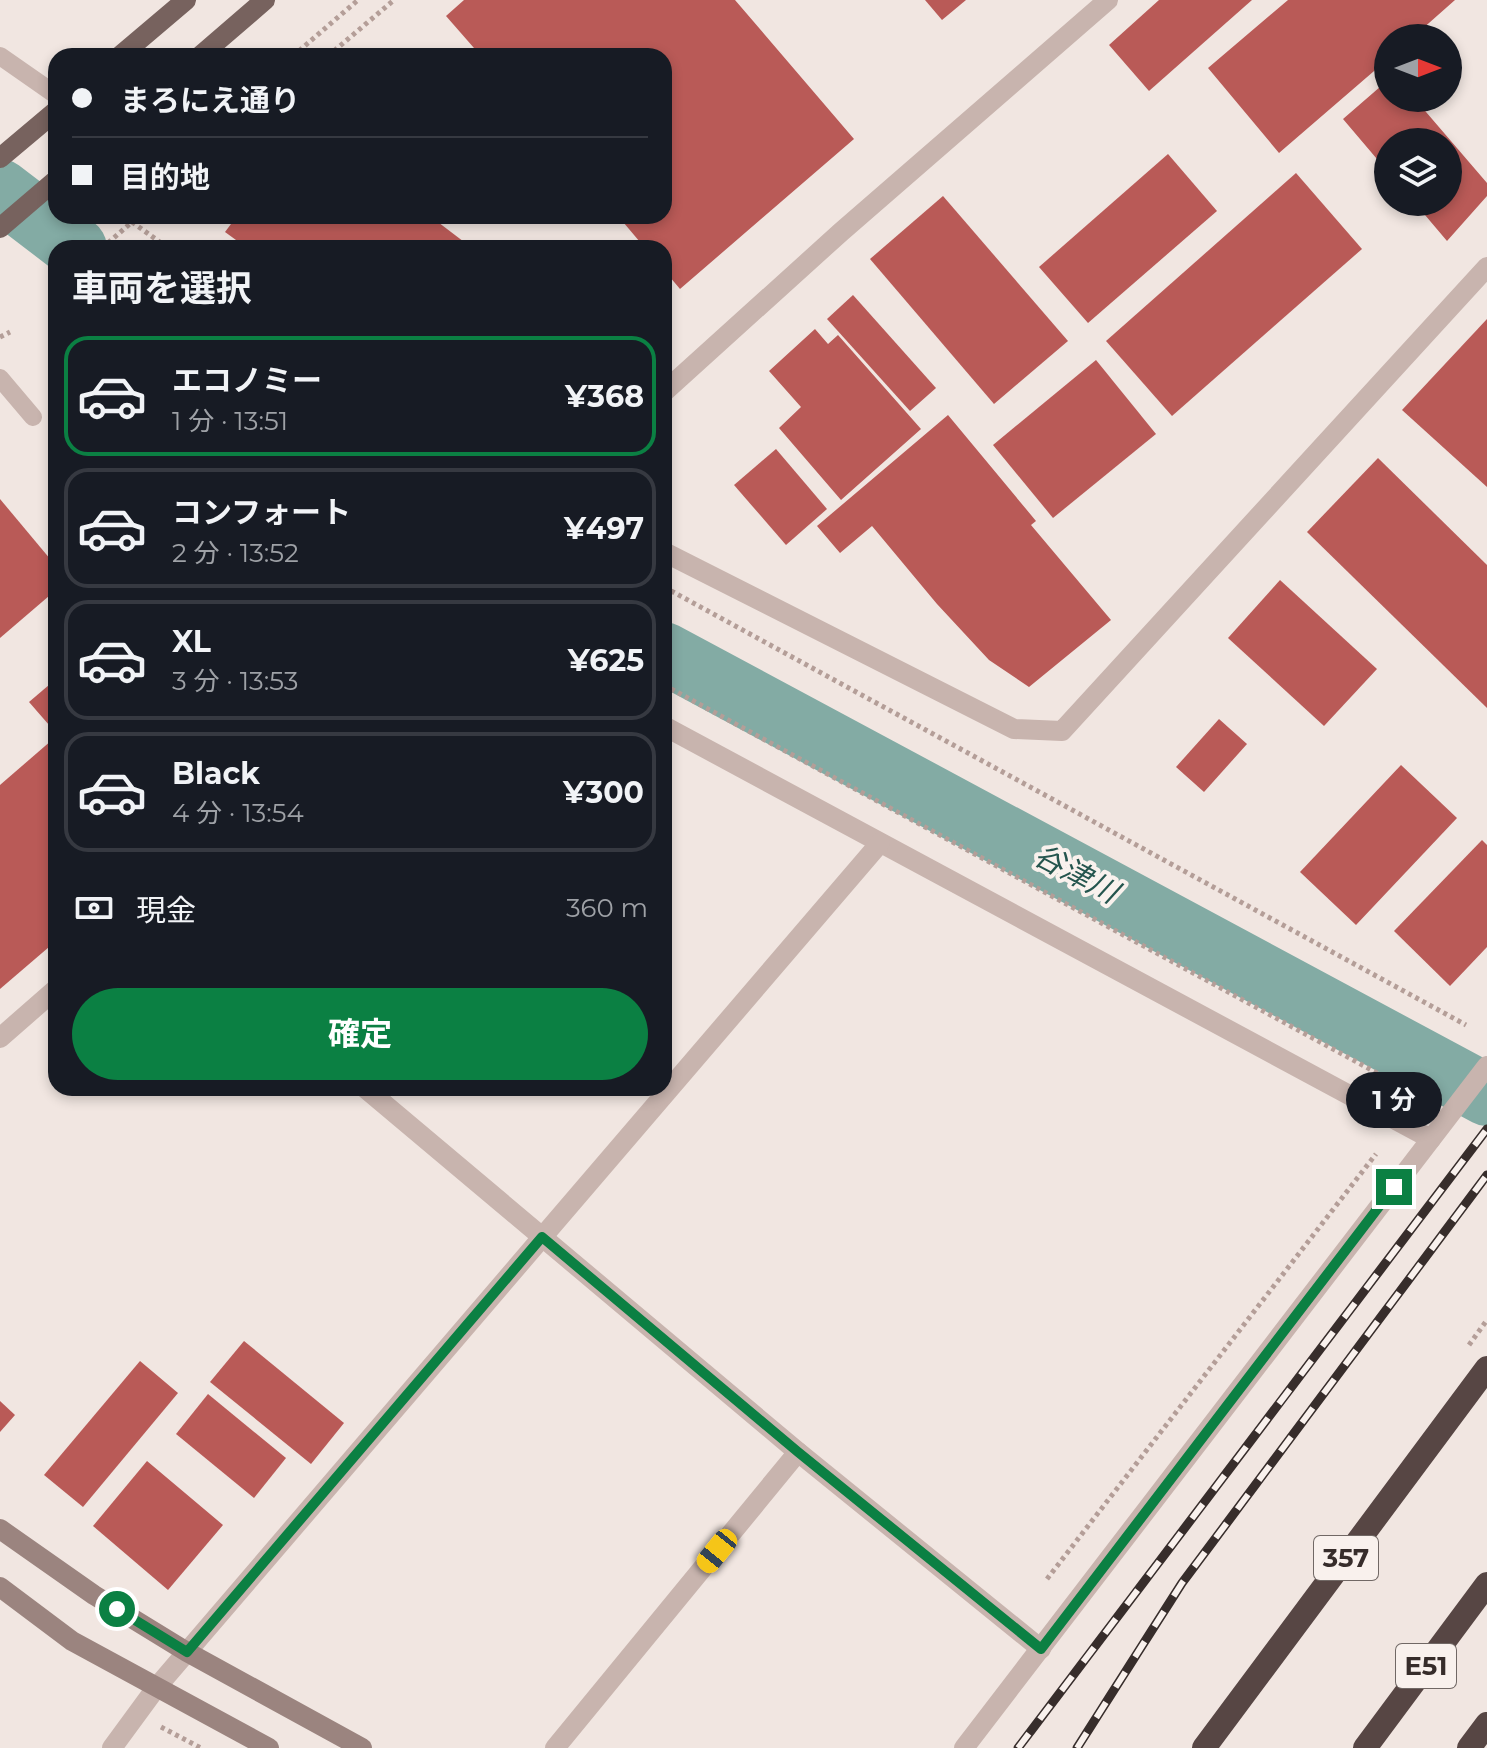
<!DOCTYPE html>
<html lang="ja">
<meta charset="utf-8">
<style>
:root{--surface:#171b24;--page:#20242c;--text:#f1f3f6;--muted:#9ea1a6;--line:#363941;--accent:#0b8043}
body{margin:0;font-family:Montserrat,"Noto Sans JP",sans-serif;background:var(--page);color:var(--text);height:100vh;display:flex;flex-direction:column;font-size:30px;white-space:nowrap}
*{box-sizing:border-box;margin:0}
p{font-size:26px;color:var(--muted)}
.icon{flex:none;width:44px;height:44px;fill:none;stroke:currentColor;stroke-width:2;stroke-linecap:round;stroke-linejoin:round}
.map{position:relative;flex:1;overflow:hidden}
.drawer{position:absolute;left:48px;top:240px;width:624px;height:856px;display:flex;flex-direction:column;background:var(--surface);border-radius:24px;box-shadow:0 4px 12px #0003}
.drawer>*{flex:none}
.guide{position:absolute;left:48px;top:48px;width:624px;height:176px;border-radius:24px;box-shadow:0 4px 12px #0003;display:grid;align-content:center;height:176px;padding:0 24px;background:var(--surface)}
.needle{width:52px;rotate:90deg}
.fabs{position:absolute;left:1374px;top:24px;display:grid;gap:16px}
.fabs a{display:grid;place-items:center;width:88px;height:88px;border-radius:50%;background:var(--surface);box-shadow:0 4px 12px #0003;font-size:40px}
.end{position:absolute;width:36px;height:36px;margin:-18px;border:10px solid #0b8043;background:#fff;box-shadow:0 0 0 4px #fff}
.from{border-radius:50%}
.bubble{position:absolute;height:56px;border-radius:28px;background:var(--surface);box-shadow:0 4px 12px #0003;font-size:26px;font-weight:700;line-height:56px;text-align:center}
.car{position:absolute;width:24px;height:48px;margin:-24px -12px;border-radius:10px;box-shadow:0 0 6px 2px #0007;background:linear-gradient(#f5c518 24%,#345 0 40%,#f5c518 0 76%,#345 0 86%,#f5c518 0)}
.guide b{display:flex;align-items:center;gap:28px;height:76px;font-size:30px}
.guide b+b{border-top:2px solid var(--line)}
.guide i{width:20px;height:20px;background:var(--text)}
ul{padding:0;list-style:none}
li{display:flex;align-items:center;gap:24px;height:120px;margin:0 16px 12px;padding:0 8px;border:4px solid var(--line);border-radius:24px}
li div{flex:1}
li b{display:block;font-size:30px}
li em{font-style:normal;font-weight:700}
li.active{border-color:var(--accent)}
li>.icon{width:72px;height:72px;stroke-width:1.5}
h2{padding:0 24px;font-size:36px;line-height:96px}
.pay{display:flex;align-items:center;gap:20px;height:88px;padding:0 24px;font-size:30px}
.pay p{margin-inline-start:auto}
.cta{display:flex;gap:16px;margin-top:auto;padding:16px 24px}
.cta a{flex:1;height:92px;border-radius:48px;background:var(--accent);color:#fff;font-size:32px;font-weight:700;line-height:92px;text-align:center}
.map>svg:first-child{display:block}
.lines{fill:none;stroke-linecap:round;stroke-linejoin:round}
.river{stroke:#83aba4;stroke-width:62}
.building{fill:#b95a57}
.path{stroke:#b49e98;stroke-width:5;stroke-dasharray:4 4;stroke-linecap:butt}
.lane{stroke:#c8b4ae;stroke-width:18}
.street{stroke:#c8b4ae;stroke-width:20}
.secondary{stroke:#9b847f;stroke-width:20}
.primary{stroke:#77625e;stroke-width:20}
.highway{stroke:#574644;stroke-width:24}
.rail-casing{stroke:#372d2b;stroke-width:9}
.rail{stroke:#f9f1ed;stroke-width:6;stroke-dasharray:18;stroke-linecap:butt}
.route{stroke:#0b8043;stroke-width:10}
.labels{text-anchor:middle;stroke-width:8;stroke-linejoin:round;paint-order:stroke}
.shield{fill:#f9f1ed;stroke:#716865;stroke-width:2}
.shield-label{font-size:26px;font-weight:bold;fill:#372d2b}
.water-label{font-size:30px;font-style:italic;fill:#25554e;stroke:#f9f1ed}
</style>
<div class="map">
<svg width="1487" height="1748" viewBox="0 0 1487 1748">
<rect width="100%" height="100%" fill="#f1e6e1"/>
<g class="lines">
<g class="river">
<path d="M0 190 76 248"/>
<path d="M664 653 1487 1095"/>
</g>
</g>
<g class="building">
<path d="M464 0H735L854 139 680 289 664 270V248H645L618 216H664V56H481L446 16Z"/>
<path d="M925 0H966L942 20Z"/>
<path d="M1159 0H1252L1149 91 1109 45Z"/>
<path d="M1288 0H1455L1412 38H1388V59L1279 153 1208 68Z"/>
<path d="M1388 80V98H1414L1487 183V196L1447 241 1414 202H1448V142H1388V172L1343 119Z"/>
<path d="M1168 154 1217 211 1088 323 1039 267Z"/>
<path d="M1296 173 1362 249 1172 416 1106 341Z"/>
<path d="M943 196 1068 341 994 404 870 259Z"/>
<path d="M237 216H430L472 248H247L225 232Z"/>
<path d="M853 295 936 388 910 411 827 319Z"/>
<path d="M1487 319V487L1402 410Z"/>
<path d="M815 329 828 344 838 335 921 429 841 500 779 428 801 407 769 371Z"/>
<path d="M1096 360 1156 434 1053 518 993 445Z"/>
<path d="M948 415 1036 521 1031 525 1111 620 1029 687 989 660 937 604 872 526 840 553 817 526Z"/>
<path d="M776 449 827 509 786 545 734 485Z"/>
<path d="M1378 458 1487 565V708L1307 532Z"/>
<path d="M0 499 56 566V590L0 638Z"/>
<path d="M1280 580 1377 669 1324 726 1228 638Z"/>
<path d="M56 679V733L29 702Z"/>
<path d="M1219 719 1247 744 1204 792 1176 767Z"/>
<path d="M52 740 56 745V941L0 989V785Z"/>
<path d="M1401 765 1457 818 1356 925 1300 872Z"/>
<path d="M1482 840 1487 845V947L1450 986 1394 931Z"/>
<path d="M244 1341 344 1423 311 1464 210 1382Z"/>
<path d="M140 1361 178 1393 83 1507 44 1475Z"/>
<path d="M208 1394 286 1458 254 1498 176 1434Z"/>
<path d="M0 1401 15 1415 0 1432Z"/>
<path d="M147 1461 223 1525 168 1590 93 1526Z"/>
</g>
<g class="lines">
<g class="path">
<path d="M293 56 358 0"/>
<path d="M328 56 394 0"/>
<path d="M132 222 168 248"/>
<path d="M102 248 139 216"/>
<path d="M0 337 10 332"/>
<path d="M664 587 1466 1025"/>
<path d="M664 685 1423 1098"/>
<path d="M1469 1345 1487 1320"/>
<path d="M1047 1579 1376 1154"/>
<path d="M161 1727 201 1748"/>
</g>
<g class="lane">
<path d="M0 56 56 95"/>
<path d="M0 378 33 417"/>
</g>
<g class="street">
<path d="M664 392 841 232 1108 0"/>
<path d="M664 552 1014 729 1062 731 1487 267"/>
<path d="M664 726 1431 1139"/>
<path d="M0 1038 56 989"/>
<path d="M365 1088 798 1452 1041 1649"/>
<path d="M112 1748 156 1688 880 843"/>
<path d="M555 1748 798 1452"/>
<path d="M964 1748 1487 1066"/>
</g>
<g class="secondary">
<path d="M0 1529 94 1595 187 1652 362 1748"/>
<path d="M0 1587 72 1641 269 1748"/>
</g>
<g class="primary">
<path d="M120 56 186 0"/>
<path d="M200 56 265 0"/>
<path d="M0 158 56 111"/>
<path d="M0 228 56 180"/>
</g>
<g class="highway">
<path d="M1204 1748 1487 1368"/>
<path d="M1365 1748 1487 1584"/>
<path d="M1469 1748 1487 1724"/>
</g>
<g class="rail-casing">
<g id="rail">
<path d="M1018 1748 1487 1129"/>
<path d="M1077 1748 1182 1583 1487 1175"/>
</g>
</g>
<use href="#rail" class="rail"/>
</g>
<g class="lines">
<path class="route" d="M117 1609 187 1652 542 1237 798 1452 1041 1649 1394 1187"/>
</g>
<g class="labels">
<g class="shield">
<rect x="1314" y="1536" width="64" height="44" rx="6"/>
<rect x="1396" y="1644" width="60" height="44" rx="6"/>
</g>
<g class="shield-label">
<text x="1346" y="1567">357</text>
<text x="1426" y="1675">E51</text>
</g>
<g class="water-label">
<text transform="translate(1076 874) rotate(28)" y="10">谷津川</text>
</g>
</g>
</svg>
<div class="fabs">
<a><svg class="needle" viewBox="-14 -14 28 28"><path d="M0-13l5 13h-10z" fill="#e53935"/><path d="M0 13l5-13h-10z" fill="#9ea1a6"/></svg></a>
<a><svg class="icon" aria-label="layers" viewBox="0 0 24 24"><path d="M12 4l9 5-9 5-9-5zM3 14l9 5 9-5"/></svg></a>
</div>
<i class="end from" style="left:117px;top:1609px"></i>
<i class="end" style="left:1394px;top:1187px"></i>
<div class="bubble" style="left:1346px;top:1072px;width:96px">1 分</div>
<i class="car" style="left:717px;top:1551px;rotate:219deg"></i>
<div class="guide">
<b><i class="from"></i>まろにえ通り</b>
<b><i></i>目的地</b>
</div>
<section class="drawer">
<h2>車両を選択</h2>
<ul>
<li class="active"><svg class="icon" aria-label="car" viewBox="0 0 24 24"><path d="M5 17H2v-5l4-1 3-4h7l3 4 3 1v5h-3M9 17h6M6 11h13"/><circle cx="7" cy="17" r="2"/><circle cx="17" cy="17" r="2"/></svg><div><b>エコノミー</b><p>1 分 · 13:51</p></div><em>¥368</em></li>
<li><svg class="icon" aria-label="car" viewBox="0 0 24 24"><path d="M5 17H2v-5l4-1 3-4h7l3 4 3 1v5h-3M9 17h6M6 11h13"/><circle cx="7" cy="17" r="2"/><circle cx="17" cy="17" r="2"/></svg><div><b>コンフォート</b><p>2 分 · 13:52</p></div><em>¥497</em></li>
<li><svg class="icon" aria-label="car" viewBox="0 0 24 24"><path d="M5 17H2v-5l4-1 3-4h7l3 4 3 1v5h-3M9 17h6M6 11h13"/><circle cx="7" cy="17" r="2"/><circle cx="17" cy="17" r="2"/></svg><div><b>XL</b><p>3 分 · 13:53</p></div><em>¥625</em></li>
<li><svg class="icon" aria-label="car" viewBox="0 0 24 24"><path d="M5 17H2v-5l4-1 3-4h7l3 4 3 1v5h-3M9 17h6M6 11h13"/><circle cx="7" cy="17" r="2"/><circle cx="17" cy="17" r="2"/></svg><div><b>Black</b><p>4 分 · 13:54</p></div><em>¥300</em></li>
</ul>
<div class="pay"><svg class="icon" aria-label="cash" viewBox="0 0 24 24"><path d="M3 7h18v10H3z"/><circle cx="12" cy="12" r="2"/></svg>現金<p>360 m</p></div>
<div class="cta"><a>確定</a></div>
</section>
</div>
